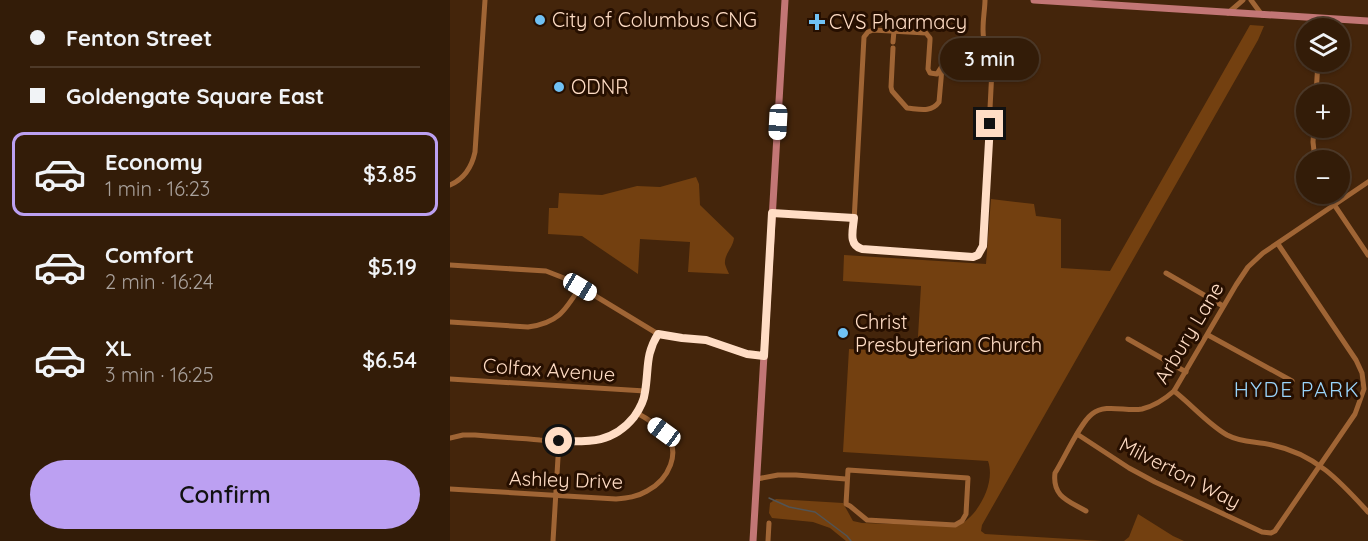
<!DOCTYPE html>
<meta charset="utf-8">
<style>
:root{--surface:#331c08;--page:#3b2512;--text:#f1f3f6;--muted:#a9a19c;--line:#4e3a29;--accent:#bca0f2}
body{margin:0;font-family:Quicksand,sans-serif;background:var(--page);color:var(--text);height:100vh;display:flex;flex-direction:column;font-size:22px;white-space:nowrap}
*{box-sizing:border-box;margin:0}
p{font-size:20px;color:var(--muted)}
.icon{flex:none;width:33px;height:33px;fill:none;stroke:currentColor;stroke-width:2;stroke-linecap:round;stroke-linejoin:round}
.map{position:relative;flex:1;overflow:hidden}
.sheet{display:flex;flex-direction:column;background:var(--surface);width:450px}
.sheet>*{flex:none}
.guide{display:grid;align-content:center;height:132px;padding:0 30px;background:var(--surface)}
.tools{position:absolute;left:846px;top:18px;display:grid;gap:12px}
.tools a{display:grid;place-items:center;width:54px;height:54px;border-radius:50%;background:var(--surface);box-shadow:0 2px 4px #0004,0 0 0 2px var(--line);font-size:30px}
.end{position:absolute;width:27px;height:27px;margin:-14px;border:8px solid #ffddc5;background:#111;box-shadow:0 0 0 3px #111}
.from{border-radius:50%}
.bubble{position:absolute;height:42px;border-radius:21px;background:var(--surface);box-shadow:0 2px 4px #0004,0 0 0 2px var(--line);font-size:20px;font-weight:600;line-height:42px;text-align:center}
.car{position:absolute;width:18px;height:36px;margin:-18px -9px;border-radius:8px;box-shadow:0 0 4px 2px #0007;background:linear-gradient(#fff 24%,#345 0 40%,#fff 0 76%,#345 0 86%,#fff 0)}
.guide b{display:flex;align-items:center;gap:21px;height:57px;font-size:22px}
.guide b+b{border-top:2px solid var(--line)}
.guide i{width:15px;height:15px;background:var(--text)}
ul{padding:0;list-style:none}
li{display:flex;align-items:center;gap:18px;height:84px;margin:0 12px 9px;padding:0 18px;border:3px solid transparent;border-radius:12px}
li div{flex:1}
li b{display:block;font-size:22px}
li em{font-style:normal;font-weight:600}
li.active{border-color:var(--accent)}
li>.icon{width:54px;height:54px;stroke-width:1.5}
.primary-button{display:flex;gap:12px;margin-top:auto;padding:12px 30px}
.primary-button a{flex:1;height:69px;border-radius:36px;background:var(--accent);color:#111;font-size:24px;font-weight:600;line-height:69px;text-align:center}
main{display:flex;flex:1;min-height:0}
.map>svg:first-child{display:block}
.green{fill:#734010}
.lines{fill:none;stroke-linecap:round;stroke-linejoin:round}
.stream{stroke:#525455;stroke-width:1.5}
.minor{stroke:#a06535;stroke-width:5}
.major{stroke:#c27675;stroke-width:7}
.route{stroke:#ffddc5;stroke-width:8}
.poi-dot{fill:#70c1f4;stroke:#260f00;stroke-width:2}
.labels{text-anchor:middle;stroke-width:6;stroke-linejoin:round;paint-order:stroke}
.poi-label{font-size:20px;fill:#ffddc5;stroke:#260f00;text-anchor:start}
.street-label{font-size:20px;fill:#ffddc5;stroke:#260f00}
.neighbourhood-label{font-size:21px;letter-spacing:1.5px;fill:#9ad4fa;stroke:#260f00}
</style>
<main>
<section class="sheet">
<div class="guide">
<b><i class="from"></i>Fenton Street</b>
<b><i></i>Goldengate Square East</b>
</div>
<ul>
<li class="active"><svg class="icon" aria-label="car" viewBox="0 0 24 24"><path d="M5 17H2v-5l4-1 3-4h7l3 4 3 1v5h-3M9 17h6M6 11h13"/><circle cx="7" cy="17" r="2"/><circle cx="17" cy="17" r="2"/></svg><div><b>Economy</b><p>1 min · 16:23</p></div><em>$3.85</em></li>
<li><svg class="icon" aria-label="car" viewBox="0 0 24 24"><path d="M5 17H2v-5l4-1 3-4h7l3 4 3 1v5h-3M9 17h6M6 11h13"/><circle cx="7" cy="17" r="2"/><circle cx="17" cy="17" r="2"/></svg><div><b>Comfort</b><p>2 min · 16:24</p></div><em>$5.19</em></li>
<li><svg class="icon" aria-label="car" viewBox="0 0 24 24"><path d="M5 17H2v-5l4-1 3-4h7l3 4 3 1v5h-3M9 17h6M6 11h13"/><circle cx="7" cy="17" r="2"/><circle cx="17" cy="17" r="2"/></svg><div><b>XL</b><p>3 min · 16:25</p></div><em>$6.54</em></li>
</ul>
<div class="primary-button"><a>Confirm</a></div>
</section>
<div class="map">
<svg width="918" height="541" viewBox="0 0 918 541">
<rect width="100%" height="100%" fill="#44250b"/>
<g class="green">
<path d="M800 25 814 26 808 40 532 525 531 531 535 534 653 541H396L380 528 363 522 322 518 319 513 320 503 326 499 393 503 403 521 412 523 508 526C528 516 546 483 538 461L393 452 399 349 467 353 471 286 393 281 394 255 536 264 541 199 584 204 586 216 611 219V268L660 271Z"/>
<path d="M246 177 249 184 250 205 284 238C283 248 274 254 275 264 276 268 278 271 279 274L238 272 240 242 190 239 188 274 132 236 98 234 99 208H108L109 193 152 195 187 186 210 187Z"/>
<path d="M688 514 723 536 734 541H674L679 537Z"/>
</g>
<g class="lines">
<path class="stream" d="M319 498 339 507 365 512 397 536 401 541"/>
<g class="minor">
<path d="M535 0C535 11 531 29 534 39 539 55 549 44 542 69L533 246C531 252 528 254 523 257L407 248 404 245 403 240 414 37 418 32 423 30 476 33 480 38V40L478 69 480 73 487 74 492 66 542 69"/>
<path d="M801 0 812 15"/>
<path d="M778 13 793 0"/>
<path d="M870 28 871 18"/>
<path d="M443 42 444 31"/>
<path d="M443 48 441 87 442 91 457 108C469 109 481 113 489 102L492 68"/>
<path d="M866 94 868 62"/>
<path d="M864 128 863 142 865 160"/>
<path d="M0 185C14 179 22 166 25 152L35 0"/>
<path d="M877 194 918 255"/>
<path d="M323 213 404 218"/>
<path d="M0 265 96 271 119 280 208 334 232 338 256 341 297 355 314 356"/>
<path d="M716 273 773 306"/>
<path d="M0 322 78 327C108 323 115 311 130 287"/>
<path d="M758 335 842 381"/>
<path d="M678 339 736 372"/>
<path d="M0 379 195 391"/>
<path d="M724 391C742 405 758 424 777 435 792 443 806 441 822 445 865 454 889 480 918 512"/>
<path d="M627 434 679 468 705 482 812 532 821 533 825 531 905 414 914 389 912 373 906 360 828 244"/>
<path d="M0 438 13 435H25C47 437 68 438 90 440 112 441 138 446 159 437 174 431 187 416 193 401 197 389 196 376 197 364 199 353 202 344 208 334"/>
<path d="M398 470 518 478 516 514 512 521 505 525 417 520 400 506 396 504Z"/>
<path d="M307 479 328 475H346L396 479"/>
<path d="M0 489 166 499C177 498 187 497 197 491 218 480 233 452 214 432 207 425 196 418 187 413"/>
<path d="M636 511C619 501 602 497 605 473 614 459 630 423 642 414 656 403 676 412 692 409 704 406 715 399 724 391L786 285 798 267 813 253 918 182"/>
<path d="M103 541 109 441"/>
<path d="M318 541 319 523"/>
</g>
<g class="major">
<path d="M584 0 918 21"/>
<path d="M303 541 335 0"/>
</g>
</g>
<g class="lines">
<path class="route" d="M109 441C140 442 163 443 184 417 189 410 194 401 195 392 199 369 195 355 208 334L232 338 256 340 297 354 314 356 322 213 404 218C403 230 398 245 412 249L523 257 528 255 533 246 540 124"/>
</g>
<g class="poi-dot">
<circle cx="90" cy="20" r="6"/>
<path d="M364 13h6v6h6v6h-6v6h-6v-6h-6v-6h6z"/>
<circle cx="109" cy="87" r="6"/>
<circle cx="393" cy="333" r="6"/>
</g>
<g class="labels">
<g class="poi-label">
<text x="102" y="27">City of Columbus CNG</text>
<text x="379" y="29">CVS Pharmacy</text>
<text x="121" y="94">ODNR</text>
<text x="405" y="329">Christ<tspan x="405" dy="23">Presbyterian Church</tspan></text>
</g>
<g class="street-label">
<text transform="translate(739 333) rotate(-59)" y="7">Arbury Lane</text>
<text transform="translate(99 370) rotate(4)" y="7">Colfax Avenue</text>
<text transform="translate(730 473) rotate(27)" y="7">Milverton Way</text>
<text transform="translate(116 480) rotate(2)" y="7">Ashley Drive</text>
</g>
<g class="neighbourhood-label">
<text x="847" y="397">HYDE PARK</text>
</g>
</g>
</svg>
<div class="tools">
<a><svg class="icon" aria-label="layers" viewBox="0 0 24 24"><path d="M12 4l9 5-9 5-9-5zM3 14l9 5 9-5"/></svg></a>
<a>+</a>
<a>−</a>
</div>
<i class="end from" style="left:109px;top:441px"></i>
<i class="end" style="left:540px;top:124px"></i>
<div class="bubble" style="left:490px;top:38px;width:99px">3 min</div>
<i class="car" style="left:328px;top:122px;rotate:183deg"></i>
<i class="car" style="left:130px;top:287px;rotate:121deg"></i>
<i class="car" style="left:214px;top:432px;rotate:306deg"></i>
</div>
</main>
